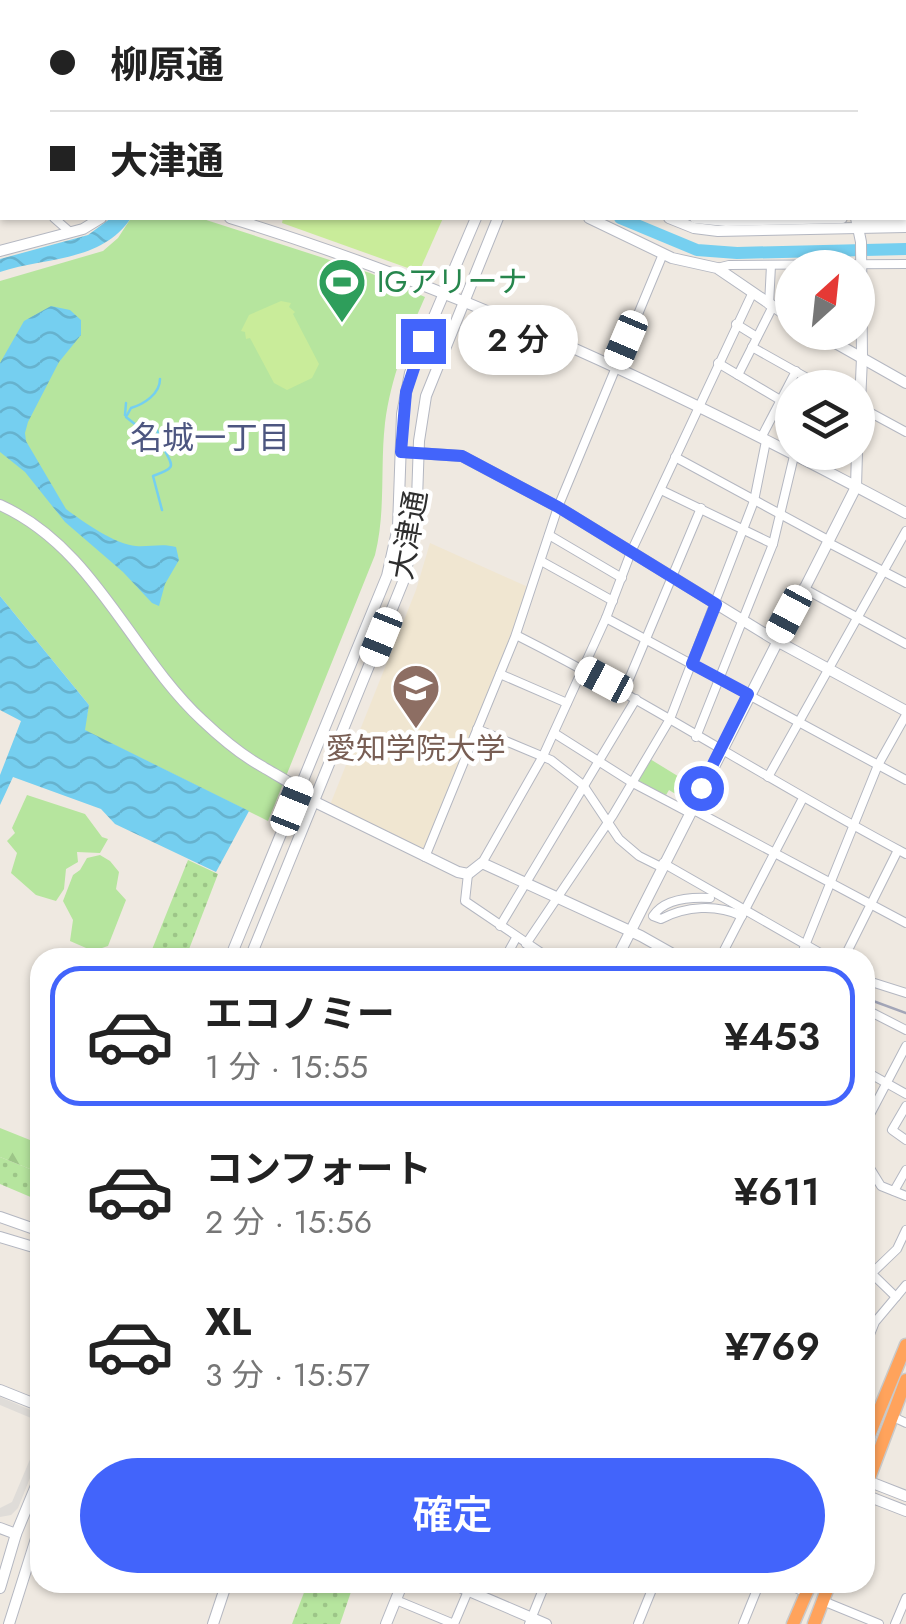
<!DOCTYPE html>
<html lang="ja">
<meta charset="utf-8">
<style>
:root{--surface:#fff;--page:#f6f6f6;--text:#222;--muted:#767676;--line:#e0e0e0;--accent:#4264fb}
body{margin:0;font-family:Jost,"Noto Sans JP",sans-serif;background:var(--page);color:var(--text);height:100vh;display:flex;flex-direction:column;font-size:38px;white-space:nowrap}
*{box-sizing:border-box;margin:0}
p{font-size:32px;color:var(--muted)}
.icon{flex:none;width:55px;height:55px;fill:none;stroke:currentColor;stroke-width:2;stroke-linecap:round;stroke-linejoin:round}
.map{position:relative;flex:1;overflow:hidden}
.drawer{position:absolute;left:30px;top:948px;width:845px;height:645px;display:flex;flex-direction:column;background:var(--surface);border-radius:30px;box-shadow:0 2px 8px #0004}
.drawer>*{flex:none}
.banner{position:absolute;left:0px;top:0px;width:908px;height:220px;box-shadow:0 2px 8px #0004;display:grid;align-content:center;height:220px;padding:0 50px;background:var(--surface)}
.needle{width:65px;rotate:27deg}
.tools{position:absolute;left:775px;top:250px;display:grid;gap:20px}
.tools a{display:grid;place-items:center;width:100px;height:100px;border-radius:50%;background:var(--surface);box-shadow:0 2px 8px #0004;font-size:50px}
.end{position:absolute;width:45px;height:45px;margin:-22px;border:12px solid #4264fb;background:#fff;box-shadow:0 0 0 5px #fff}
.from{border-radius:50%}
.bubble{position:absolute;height:70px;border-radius:35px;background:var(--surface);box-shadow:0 2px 8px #0004;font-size:32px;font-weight:600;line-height:70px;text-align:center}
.car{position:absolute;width:30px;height:60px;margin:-30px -15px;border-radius:12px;box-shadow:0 0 8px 2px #0007;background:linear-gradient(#fff 24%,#345 0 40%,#fff 0 76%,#345 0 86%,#fff 0)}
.banner b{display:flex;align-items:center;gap:35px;height:95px;font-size:38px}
.banner b+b{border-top:2px solid var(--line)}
.banner i{width:25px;height:25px;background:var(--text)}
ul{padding:18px 0 0;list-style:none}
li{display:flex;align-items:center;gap:30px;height:140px;margin:0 20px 15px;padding:0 30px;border:5px solid transparent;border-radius:30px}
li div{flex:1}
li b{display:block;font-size:38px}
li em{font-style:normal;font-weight:600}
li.current{border-color:var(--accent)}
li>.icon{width:90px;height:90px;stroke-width:1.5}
.button{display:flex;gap:20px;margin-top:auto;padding:20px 50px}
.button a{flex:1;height:115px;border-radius:60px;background:var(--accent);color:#fff;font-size:40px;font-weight:600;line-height:115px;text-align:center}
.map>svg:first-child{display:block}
.education{fill:#f0e6d1}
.grass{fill:url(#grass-dots)}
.forest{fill:url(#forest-firs)}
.park{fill:#b6e59e}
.pitch{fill:#c9ec9a}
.plaza{fill:#dfdcd8}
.water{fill:url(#water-waves)}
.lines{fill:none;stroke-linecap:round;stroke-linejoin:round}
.stream{stroke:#75cff0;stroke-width:2.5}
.river{stroke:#75cff0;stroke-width:12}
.street-casing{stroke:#b4b7c1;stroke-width:10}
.secondary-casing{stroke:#b4b7c1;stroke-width:12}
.highway-casing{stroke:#c9c9c9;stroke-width:15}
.street{stroke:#fff;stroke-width:8}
.secondary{stroke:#fff;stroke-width:10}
.highway{stroke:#ffa35c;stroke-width:12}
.rail{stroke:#a3a6b8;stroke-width:2.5}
.route{stroke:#4264fb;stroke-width:12}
.labels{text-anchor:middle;stroke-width:9;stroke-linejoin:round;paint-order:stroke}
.leisure-label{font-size:30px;fill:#27864d;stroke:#fff;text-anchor:start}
.street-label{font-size:30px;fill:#2e2e2e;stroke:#fff}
.education-label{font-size:30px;fill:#785e54;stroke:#fff}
.neighbourhood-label{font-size:32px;fill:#4d5680;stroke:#fff}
</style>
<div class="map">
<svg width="906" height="1624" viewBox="0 0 906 1624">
<defs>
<pattern id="grass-dots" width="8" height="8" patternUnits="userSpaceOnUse" patternTransform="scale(2.5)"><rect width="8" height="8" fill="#b6e59e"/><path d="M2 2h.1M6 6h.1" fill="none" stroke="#9dc588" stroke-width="1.8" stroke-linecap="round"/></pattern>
<pattern id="forest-firs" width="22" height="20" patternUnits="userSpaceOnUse" patternTransform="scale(2.5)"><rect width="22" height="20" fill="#b6e59e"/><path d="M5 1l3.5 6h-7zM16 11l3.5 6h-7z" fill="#9dc588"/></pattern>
<pattern id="water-waves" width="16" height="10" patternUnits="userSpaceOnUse" patternTransform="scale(2.5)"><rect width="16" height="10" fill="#75cff0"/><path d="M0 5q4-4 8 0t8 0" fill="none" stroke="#66b2ce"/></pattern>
</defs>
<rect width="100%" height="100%" fill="#efe9e1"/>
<path class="education" d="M430 543 528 587 503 656 423 851 330 805 416 590Z"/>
<g class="grass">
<path d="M188 860 218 874 186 957H149Z"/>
<path d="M0 1157 40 1173V1201L0 1184Z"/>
<path d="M308 1582 354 1583 340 1624H292Z"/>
</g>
<path class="forest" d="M0 1128 40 1144V1173L0 1157Z"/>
<g class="park">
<path d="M131 218H200L370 273 425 297C407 338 391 377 385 423 380 467 386 511 375 555L268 821 84 730 89 705 0 596V281L103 251 118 238Z"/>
<path d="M650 759 694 786 687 801 669 790 666 795 637 782Z"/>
<path d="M27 795 85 814 102 837 108 839 100 853 77 852 78 862 66 869 64 889 56 901 36 895 11 873 17 853 7 841 15 833 12 828Z"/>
<path d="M100 855 110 861 119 872 116 889 126 900 108 946 93 951 70 941 73 920 63 901 73 875 80 870 87 858Z"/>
</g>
<g class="pitch">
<path d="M283 218H443L419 272 282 223Z"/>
<path d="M281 301 291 303 289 307 295 312 293 314 319 364 312 378 287 390 274 383 250 338 246 339 245 332 241 331 249 315Z"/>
</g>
<path class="plaza" d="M0 1397 40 1414V1453L18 1508 11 1515 0 1517V1508L12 1502 39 1438 31 1418 0 1405Z"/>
<g class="water">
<path d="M111 218H131C101 263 43 257 0 272V259L88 235Z"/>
<path d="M51 306 70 310 81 320V335L59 362 28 422 25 433 26 441 66 509C82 521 116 545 136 546 149 547 163 543 176 547L179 560 165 584 159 606 152 603 123 572 65 522 25 472 0 452V363L24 321Z"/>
<path d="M0 596 89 705 85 730 249 811 216 872 115 824 101 809 13 777 0 805V775L21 721 0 710Z"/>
</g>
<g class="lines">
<g class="stream">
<path d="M160 379C160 394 144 404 131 408L126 417 136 425 156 428C159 434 159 440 162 445 172 466 179 467 153 476L162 510"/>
<path d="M125 415 126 403"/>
</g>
<path class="river" d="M620 218 697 250 737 253 906 249"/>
<g class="street-casing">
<g id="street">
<path d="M111 0 116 2"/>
<path d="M609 0 614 2"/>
<path d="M784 0 791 2"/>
<path d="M77 2 78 0"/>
<path d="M458 2 459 0"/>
<path d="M631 2 632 0"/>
<path d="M697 2 698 0"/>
<path d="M749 2 750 0"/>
<path d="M808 2 809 0"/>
<path d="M0 28 2 30"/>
<path d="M0 79 2 80"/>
<path d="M905 96H906"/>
<path d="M0 134 2 135"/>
<path d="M905 150 906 151"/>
<path d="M0 176 2 170"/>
<path d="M0 185 2 186"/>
<path d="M54 218 70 232"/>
<path d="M717 268 729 265 906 264"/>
<path d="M769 305 771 265"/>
<path d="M736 324 757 337"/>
<path d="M752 347 825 388"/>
<path d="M718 363 792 407"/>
<path d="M738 375 772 308"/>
<path d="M858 406 906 432"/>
<path d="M761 438 796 371"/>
<path d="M675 457 828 540"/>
<path d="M661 490 773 544"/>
<path d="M549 535 622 578"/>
<path d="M827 542 906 583"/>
<path d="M541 561 613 601"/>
<path d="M803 588 906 644"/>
<path d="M606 618 906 780"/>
<path d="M516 635C649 702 774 784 906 854"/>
<path d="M500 674 567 703"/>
<path d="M624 691 701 508"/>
<path d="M477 729 551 760 583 785 619 839 639 856 661 867"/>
<path d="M554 733 633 783 688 812"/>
<path d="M696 737 773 544 794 456"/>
<path d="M768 777 906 531"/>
<path d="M690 808 906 923"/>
<path d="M425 857 515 637 558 507 663 254"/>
<path d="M482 863 543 756 606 618 631 552 752 294"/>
<path d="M663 863 829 958"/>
<path d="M468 874 465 901 549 958"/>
<path d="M710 898C690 897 664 899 653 916L661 919C686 906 716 904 742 916"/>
<path d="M500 926 636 699"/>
<path d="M526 944 613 815 670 719 754 501 766 441"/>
<path d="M505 958 516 938"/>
<path d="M720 958 803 798"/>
<path d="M800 958 878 765 906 715"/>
<path d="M844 958 898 850"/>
<path d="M865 980 906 993"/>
<path d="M865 1009 906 1030"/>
<path d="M865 1071 906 1094"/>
<path d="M906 1106 892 1130 906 1140"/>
<path d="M865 1124 906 1046"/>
<path d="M865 1160 881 1186 906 1196"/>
<path d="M894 1191 906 1170"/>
<path d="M865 1267 896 1297"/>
<path d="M872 1273 897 1249 906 1230"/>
<path d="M865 1347 875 1322 906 1285"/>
<path d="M891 1416 906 1423"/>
<path d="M782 1582 800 1590"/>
<path d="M396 1600 454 1624 468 1591"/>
<path d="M823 1601 879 1624"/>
<path d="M529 1624 546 1582"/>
<path d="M638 1624 655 1582"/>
<path d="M743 1624 760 1582"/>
<path d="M895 1624 906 1598"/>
</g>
</g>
<g class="secondary-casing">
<g id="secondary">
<path d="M232 0 236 2"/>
<path d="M250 0 255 2"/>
<path d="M221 2 223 0"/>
<path d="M571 2 572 0"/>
<path d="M584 2 585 0"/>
<path d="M905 76 906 74"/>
<path d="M230 218C466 290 689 397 906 513"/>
<path d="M589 218 672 258 717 268 792 319"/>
<path d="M669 218 694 228 718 231 906 227"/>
<path d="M695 218 726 221 842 218"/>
<path d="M856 218 861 242 862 358 858 448"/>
<path d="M861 218H906"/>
<path d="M0 251 83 229 101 218"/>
<path d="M816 332 906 383"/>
<path d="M401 452 462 456 558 507 775 640 906 711"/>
<path d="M0 505C95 548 130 653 202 720 221 738 241 755 263 767 281 778 298 786 313 801L458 872 468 874 482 863 641 936 680 958"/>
<path d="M230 958 387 576 398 527 402 414 410 373 476 218"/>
<path d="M250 958 403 582 416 529 419 441 426 396 498 218"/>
<path d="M617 958 856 487 857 452"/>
<path d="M0 1217 40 1231"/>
<path d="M0 1237 40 1249"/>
<path d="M0 1390 40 1406"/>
<path d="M865 1480 906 1496"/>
<path d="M865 1495 906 1511"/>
<path d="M0 1528 16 1534"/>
<path d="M448 1582 546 1624"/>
<path d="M0 1588 16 1534 40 1476"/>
<path d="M9 1624 40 1526"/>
<path d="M213 1624 227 1582"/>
<path d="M386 1624 403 1582"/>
</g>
</g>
<g class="highway-casing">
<g id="highway">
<path d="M865 1445 906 1345"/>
<path d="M865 1489 906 1380"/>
<path d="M793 1624 811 1582"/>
<path d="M814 1624 830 1582"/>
</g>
</g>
<use href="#street" class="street"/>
<use href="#secondary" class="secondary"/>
<use href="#highway" class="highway"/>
<path class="rail" d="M865 998 906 1013"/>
</g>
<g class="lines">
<path class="route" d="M423 341 406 392 401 452 462 456 558 507 716 604 692 664 748 694 701 788"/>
</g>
<defs>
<g id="stadium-pin" transform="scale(2.5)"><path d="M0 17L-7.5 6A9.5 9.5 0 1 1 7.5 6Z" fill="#2e9e5b" stroke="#fff"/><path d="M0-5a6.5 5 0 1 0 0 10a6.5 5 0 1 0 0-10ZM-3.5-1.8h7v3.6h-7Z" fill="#fff"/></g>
<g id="university-pin" transform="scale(2.5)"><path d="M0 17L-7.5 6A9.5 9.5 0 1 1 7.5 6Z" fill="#8d6e63" stroke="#fff"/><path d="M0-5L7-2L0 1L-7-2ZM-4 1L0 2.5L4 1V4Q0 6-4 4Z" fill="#fff"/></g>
</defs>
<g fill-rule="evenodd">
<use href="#stadium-pin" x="342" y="282"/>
<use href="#university-pin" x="416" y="688"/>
</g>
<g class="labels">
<g class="leisure-label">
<text x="377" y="292">IGアリーナ</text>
</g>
<g class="street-label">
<text transform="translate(409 535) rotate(-80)" y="10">大津通</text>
</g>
<g class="education-label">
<text x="416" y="759">愛知学院大学</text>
</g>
<g class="neighbourhood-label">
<text x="210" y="449">名城一丁目</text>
</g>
</g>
</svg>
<div class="tools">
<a><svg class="needle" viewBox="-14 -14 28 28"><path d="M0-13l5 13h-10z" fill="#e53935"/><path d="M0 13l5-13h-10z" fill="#767676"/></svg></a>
<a><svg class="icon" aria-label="layers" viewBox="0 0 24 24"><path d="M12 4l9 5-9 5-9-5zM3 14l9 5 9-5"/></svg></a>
</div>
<i class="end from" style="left:701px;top:788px"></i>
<i class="end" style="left:423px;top:341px"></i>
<div class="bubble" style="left:458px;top:305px;width:120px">2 分</div>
<i class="car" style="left:626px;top:340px;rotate:203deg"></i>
<i class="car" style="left:789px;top:614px;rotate:208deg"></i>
<i class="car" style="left:381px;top:637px;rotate:202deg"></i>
<i class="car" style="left:604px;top:680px;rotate:298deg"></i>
<i class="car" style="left:292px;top:806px;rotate:22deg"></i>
<div class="banner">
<b><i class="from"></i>柳原通</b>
<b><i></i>大津通</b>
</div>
<section class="drawer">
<ul>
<li class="current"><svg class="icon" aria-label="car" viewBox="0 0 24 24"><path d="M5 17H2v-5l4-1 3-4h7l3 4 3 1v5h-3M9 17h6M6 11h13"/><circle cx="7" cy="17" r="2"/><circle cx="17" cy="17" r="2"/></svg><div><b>エコノミー</b><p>1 分 · 15:55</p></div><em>¥453</em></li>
<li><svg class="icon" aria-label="car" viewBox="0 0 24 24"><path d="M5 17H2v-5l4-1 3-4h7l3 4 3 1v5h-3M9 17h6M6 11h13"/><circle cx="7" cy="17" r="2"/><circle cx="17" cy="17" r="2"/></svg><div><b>コンフォート</b><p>2 分 · 15:56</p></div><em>¥611</em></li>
<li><svg class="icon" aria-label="car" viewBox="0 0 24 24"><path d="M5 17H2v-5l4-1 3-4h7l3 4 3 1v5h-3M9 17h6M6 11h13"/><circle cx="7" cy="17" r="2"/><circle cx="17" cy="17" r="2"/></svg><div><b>XL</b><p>3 分 · 15:57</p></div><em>¥769</em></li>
</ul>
<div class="button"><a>確定</a></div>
</section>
</div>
